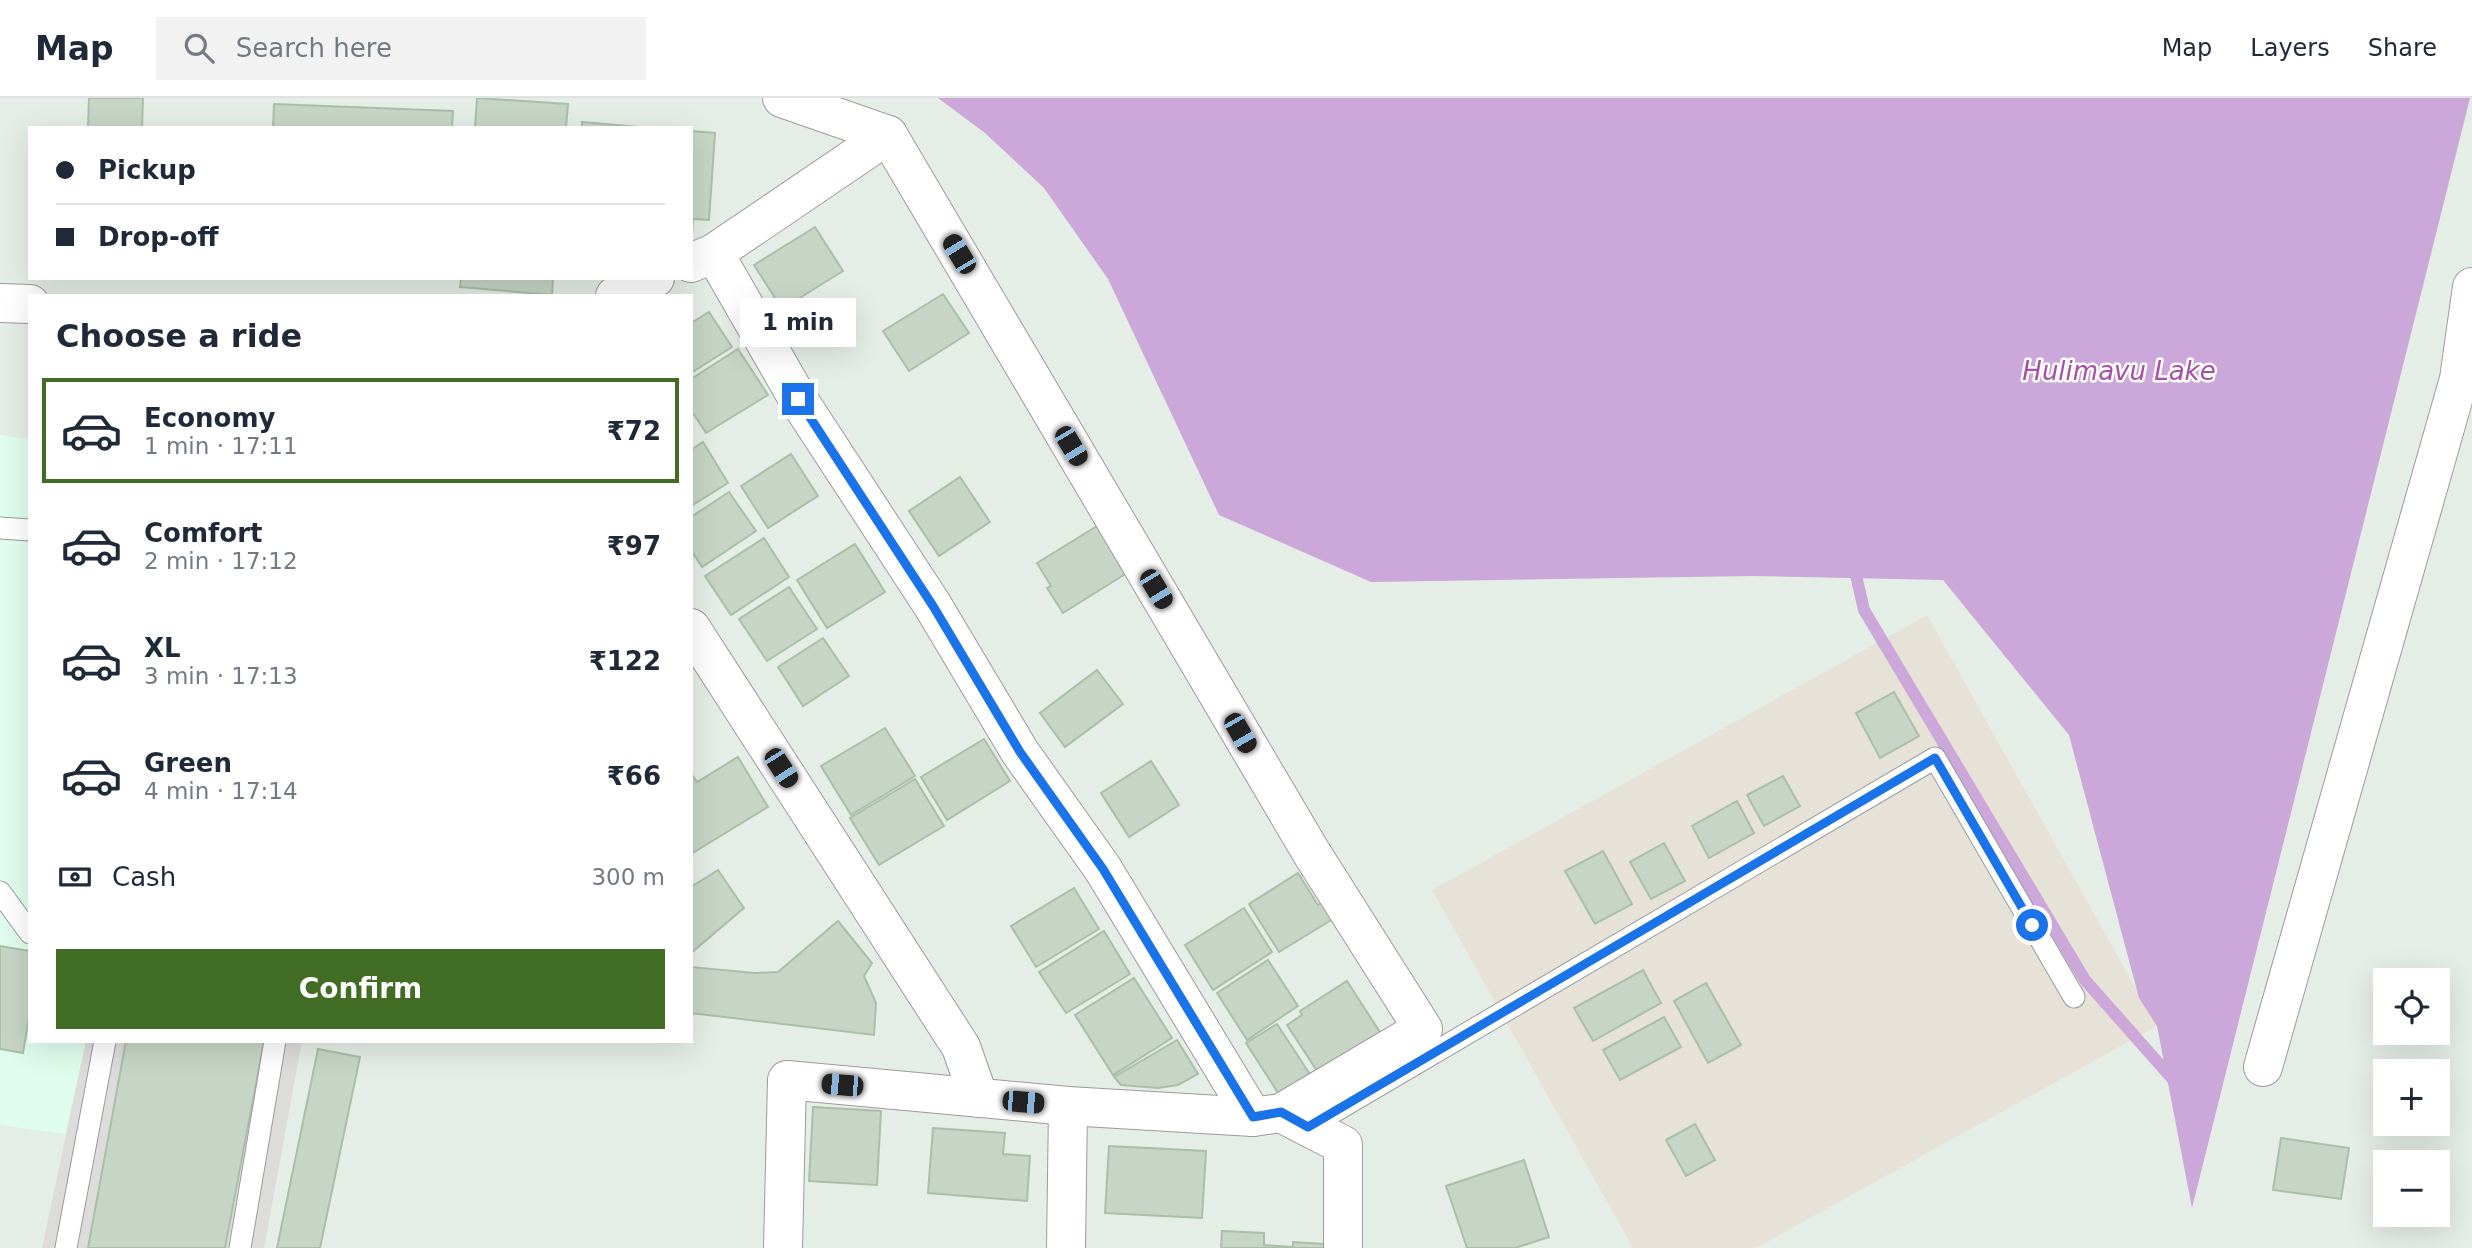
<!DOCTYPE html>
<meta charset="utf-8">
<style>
:root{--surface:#fff;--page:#f2f2f3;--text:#1f2937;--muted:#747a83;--line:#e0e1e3;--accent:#406d23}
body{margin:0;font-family:"DejaVu Sans",sans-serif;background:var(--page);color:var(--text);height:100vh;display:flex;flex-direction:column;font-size:26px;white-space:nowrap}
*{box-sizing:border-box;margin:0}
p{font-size:23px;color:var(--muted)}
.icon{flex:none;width:38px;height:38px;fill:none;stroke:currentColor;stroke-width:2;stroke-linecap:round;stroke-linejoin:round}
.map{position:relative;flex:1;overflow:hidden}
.drawer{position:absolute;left:28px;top:196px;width:665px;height:749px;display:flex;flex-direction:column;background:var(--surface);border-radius:0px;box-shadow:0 7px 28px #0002}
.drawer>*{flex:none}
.top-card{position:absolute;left:28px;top:28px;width:665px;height:154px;border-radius:0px;box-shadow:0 7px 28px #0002;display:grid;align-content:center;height:154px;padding:0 28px;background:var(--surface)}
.tools{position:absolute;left:2373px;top:870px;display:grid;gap:14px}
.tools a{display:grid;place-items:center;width:77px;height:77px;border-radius:0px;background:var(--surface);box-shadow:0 7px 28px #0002;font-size:35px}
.end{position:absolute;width:32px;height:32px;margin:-16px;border:9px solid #1a73e8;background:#fff;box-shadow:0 0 0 4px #fff}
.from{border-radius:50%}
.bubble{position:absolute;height:49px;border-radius:0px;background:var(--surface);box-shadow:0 7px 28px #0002;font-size:23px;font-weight:600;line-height:49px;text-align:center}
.car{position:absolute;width:21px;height:42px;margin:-21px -10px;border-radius:9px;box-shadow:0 0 5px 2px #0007;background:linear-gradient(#222 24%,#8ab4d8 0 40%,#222 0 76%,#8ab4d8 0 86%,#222 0)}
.top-card b{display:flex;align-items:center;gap:24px;height:66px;font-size:26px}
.top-card b+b{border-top:2px solid var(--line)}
.top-card i{width:18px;height:18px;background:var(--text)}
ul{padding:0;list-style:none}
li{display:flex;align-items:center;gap:21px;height:105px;margin:0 14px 10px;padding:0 14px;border:4px solid transparent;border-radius:0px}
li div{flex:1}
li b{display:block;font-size:26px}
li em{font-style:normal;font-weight:600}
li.selected{border-color:var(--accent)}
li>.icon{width:63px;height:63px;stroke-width:1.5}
h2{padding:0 28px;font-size:32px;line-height:84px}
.pay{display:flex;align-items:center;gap:18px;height:77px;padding:0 28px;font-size:26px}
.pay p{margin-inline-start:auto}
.primary-button{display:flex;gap:14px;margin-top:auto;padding:14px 28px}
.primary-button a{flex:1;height:80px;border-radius:0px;background:var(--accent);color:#fff;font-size:28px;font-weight:600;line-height:80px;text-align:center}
header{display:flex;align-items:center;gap:42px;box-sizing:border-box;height:98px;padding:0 35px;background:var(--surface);border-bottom:2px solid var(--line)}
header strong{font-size:33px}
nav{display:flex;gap:38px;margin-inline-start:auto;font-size:24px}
.search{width:490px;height:63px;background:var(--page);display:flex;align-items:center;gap:18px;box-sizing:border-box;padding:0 24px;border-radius:0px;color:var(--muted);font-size:26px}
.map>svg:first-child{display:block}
.residential{fill:#dcdcdb}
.industrial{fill:#e7e2d7}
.education{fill:#dffdee}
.water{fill:#cba7da}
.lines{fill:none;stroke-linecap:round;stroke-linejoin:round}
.stream{stroke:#cba7da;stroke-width:12}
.building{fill:#c6d5c5;stroke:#a9bfa8;stroke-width:2}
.service-casing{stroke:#9b9b9b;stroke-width:23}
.minor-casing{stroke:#9b9b9b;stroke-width:40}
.service{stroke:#fff;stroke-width:21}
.minor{stroke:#fff;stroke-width:38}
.route{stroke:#1a73e8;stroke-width:9}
.labels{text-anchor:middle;stroke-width:5;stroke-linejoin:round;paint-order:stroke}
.water-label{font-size:26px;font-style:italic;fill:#a850a8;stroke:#fff}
</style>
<header>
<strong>Map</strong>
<div class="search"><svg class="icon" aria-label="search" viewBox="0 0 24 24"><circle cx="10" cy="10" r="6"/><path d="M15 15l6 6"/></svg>Search here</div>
<nav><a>Map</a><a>Layers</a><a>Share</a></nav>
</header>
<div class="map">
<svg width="2472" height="1150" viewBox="0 0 2472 1150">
<rect width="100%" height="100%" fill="#e5eee6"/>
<path class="residential" d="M86 943H302L264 1150H42Z"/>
<path class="industrial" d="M1927 517 2157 928 1756 1150H1633L1432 792Z"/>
<path class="education" d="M0 337 30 341V943H86L65 1036 0 1027Z"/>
<path class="water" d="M938 0H2470L2192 1110 2157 928 2139 900 2069 637 1943 482 1753 478 1371 484 1219 417 1108 181 1044 90 985 35Z"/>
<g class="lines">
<path class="stream" d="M1853 464 1864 512 2085 882 2177 986"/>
</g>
<g class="building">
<path d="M89 0H143L142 30H88Z"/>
<path d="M477 0 568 6 566 30H475Z"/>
<path d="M274 6 453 13 452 30H273Z"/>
<path d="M582 24 638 29V30H582Z"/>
<path d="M691 33 715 35 709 122 693 121 692 135Z"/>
<path d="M815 129 843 173 782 211 754 167Z"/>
<path d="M461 180H553L552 197 460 189Z"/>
<path d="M943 196 969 235 909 273 883 233Z"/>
<path d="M709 214 732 249 691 275V225Z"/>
<path d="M738 251 768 297 706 335 691 312V281Z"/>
<path d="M703 344 728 385 691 408V352Z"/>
<path d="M791 356 818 398 768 430 741 388Z"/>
<path d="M960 379 990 424 939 458 909 413Z"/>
<path d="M729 394 756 433 702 469 691 452V419Z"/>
<path d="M1097 428 1127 475 1063 515 1047 490 1051 488 1037 465Z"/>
<path d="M764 440 789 479 731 517 705 478Z"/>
<path d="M855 446 885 494 827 530 797 482Z"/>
<path d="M789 489 817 531 767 563 739 521Z"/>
<path d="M823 540 849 578 803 608 778 569Z"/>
<path d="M1097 572 1123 606 1065 649 1040 615Z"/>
<path d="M1894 594 1919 638 1880 660 1856 615Z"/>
<path d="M885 630 915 678 851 717 821 668Z"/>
<path d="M984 641 1010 683 947 722 921 679Z"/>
<path d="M738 659 768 709 691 756V675L697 684Z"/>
<path d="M1151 663 1179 707 1129 739 1101 695Z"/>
<path d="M1783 678 1800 708 1764 728 1747 697Z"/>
<path d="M915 681 944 728 879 767 850 720Z"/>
<path d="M1737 703 1754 735 1709 760 1692 728Z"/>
<path d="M1664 745 1685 783 1651 801 1630 764Z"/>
<path d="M1603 753 1632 806 1595 826 1565 773Z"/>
<path d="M718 772 744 810 691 855V789Z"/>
<path d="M1298 775 1318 807 1323 804 1333 821 1279 854 1249 806Z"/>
<path d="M1074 790 1099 831 1036 869 1011 828Z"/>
<path d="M1244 810 1272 854 1213 892 1185 847Z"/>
<path d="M838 823 872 865 864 878 876 905 874 937 691 915V869L755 875 778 874Z"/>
<path d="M1104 833 1130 876 1066 915 1039 874Z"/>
<path d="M0 848 30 853V913L23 955 0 951Z"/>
<path d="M1268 862 1298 908 1247 942 1217 895Z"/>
<path d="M1643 872 1661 905 1593 943 1574 910Z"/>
<path d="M1134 880 1172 940 1113 977 1075 917Z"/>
<path d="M1347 883 1385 942 1323 982 1287 927 1302 917 1300 913Z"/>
<path d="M1706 885 1741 947 1708 965 1674 903Z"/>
<path d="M1664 919 1681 949 1620 982 1603 952Z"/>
<path d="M1277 926 1313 981 1282 1001 1246 945Z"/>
<path d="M1177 942 1198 976 1178 987 1158 990 1121 987 1114 979Z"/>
<path d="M126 943H264L225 1150H88Z"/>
<path d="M318 951 360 959 320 1150H277Z"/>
<path d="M813 1009 881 1013 877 1087 809 1083Z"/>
<path d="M1695 1026 1715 1062 1686 1078 1666 1042Z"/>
<path d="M933 1030 1005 1035 1003 1056 1030 1058 1027 1103 928 1095Z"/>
<path d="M2281 1040 2349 1050 2341 1101 2273 1092Z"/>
<path d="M1109 1048 1206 1053 1202 1120 1105 1115Z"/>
<path d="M1524 1062 1549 1139 1515 1150H1467L1446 1088Z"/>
<path d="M1222 1133 1264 1135V1147L1293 1149V1144L1324 1146V1150H1221Z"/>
</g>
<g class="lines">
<g class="service-casing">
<g id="service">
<path d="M0 430 30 432"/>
<path d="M0 794 30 835"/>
<path d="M1308 1029 1935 660 2074 899"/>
<path d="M66 1150 105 943"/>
<path d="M240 1150 275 943"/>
</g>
</g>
<g class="minor-casing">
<g id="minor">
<path d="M782 0 888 37"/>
<path d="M714 155 798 301 933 508 1020 654 1103 771 1253 1019"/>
<path d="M691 165 714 155 888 37 1311 754 1423 931 1281 1015"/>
<path d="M615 198 655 180"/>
<path d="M0 205 30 206"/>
<path d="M691 530 961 949 979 1000"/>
<path d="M2263 969 2459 281 2472 189"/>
<path d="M783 1150 787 982 1068 1008 1253 1019 1281 1015 1343 1047V1150"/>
<path d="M1066 1150 1068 1008"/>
</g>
</g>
<use href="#service" class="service"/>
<use href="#minor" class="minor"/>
</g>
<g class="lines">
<path class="route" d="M798 301 933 508 1020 654 1103 771 1253 1019 1281 1014 1308 1029 1935 660 2032 827"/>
</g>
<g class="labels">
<g class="water-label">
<text x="2119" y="282">Hulimavu Lake</text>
</g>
</g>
</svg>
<div class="tools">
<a><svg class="icon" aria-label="locate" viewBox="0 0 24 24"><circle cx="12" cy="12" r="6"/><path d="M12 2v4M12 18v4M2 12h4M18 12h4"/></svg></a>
<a>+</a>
<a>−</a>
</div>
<i class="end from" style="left:2032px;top:827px"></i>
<i class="end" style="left:798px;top:301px"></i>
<div class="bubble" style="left:740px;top:200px;width:116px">1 min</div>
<i class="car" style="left:959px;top:156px;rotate:329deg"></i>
<i class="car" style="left:1071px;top:348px;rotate:149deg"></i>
<i class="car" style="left:1156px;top:491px;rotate:149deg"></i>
<i class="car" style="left:1240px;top:635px;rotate:150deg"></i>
<i class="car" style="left:781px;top:670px;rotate:147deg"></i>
<i class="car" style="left:842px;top:987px;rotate:275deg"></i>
<i class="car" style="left:1023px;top:1004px;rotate:95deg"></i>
<div class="top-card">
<b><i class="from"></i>Pickup</b>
<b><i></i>Drop-off</b>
</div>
<section class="drawer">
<h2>Choose a ride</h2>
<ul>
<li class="selected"><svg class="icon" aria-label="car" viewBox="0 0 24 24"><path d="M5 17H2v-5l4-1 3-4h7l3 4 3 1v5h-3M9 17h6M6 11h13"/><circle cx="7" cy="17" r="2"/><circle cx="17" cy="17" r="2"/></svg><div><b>Economy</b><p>1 min · 17:11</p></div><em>₹72</em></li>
<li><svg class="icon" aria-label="car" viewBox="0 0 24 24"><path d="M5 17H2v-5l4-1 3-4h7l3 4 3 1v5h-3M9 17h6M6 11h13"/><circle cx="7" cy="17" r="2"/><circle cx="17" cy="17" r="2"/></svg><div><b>Comfort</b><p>2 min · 17:12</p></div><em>₹97</em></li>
<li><svg class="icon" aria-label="car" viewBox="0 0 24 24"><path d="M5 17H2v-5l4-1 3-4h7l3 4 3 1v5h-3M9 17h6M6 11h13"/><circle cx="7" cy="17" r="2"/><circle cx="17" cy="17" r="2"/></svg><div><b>XL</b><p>3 min · 17:13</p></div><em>₹122</em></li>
<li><svg class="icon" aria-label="car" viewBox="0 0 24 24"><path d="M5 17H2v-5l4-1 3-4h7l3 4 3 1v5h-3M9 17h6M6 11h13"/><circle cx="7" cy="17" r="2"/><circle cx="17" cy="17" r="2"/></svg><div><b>Green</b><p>4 min · 17:14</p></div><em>₹66</em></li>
</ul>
<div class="pay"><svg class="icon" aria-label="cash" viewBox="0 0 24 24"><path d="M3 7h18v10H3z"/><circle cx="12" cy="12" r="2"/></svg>Cash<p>300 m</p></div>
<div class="primary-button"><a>Confirm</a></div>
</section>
</div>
